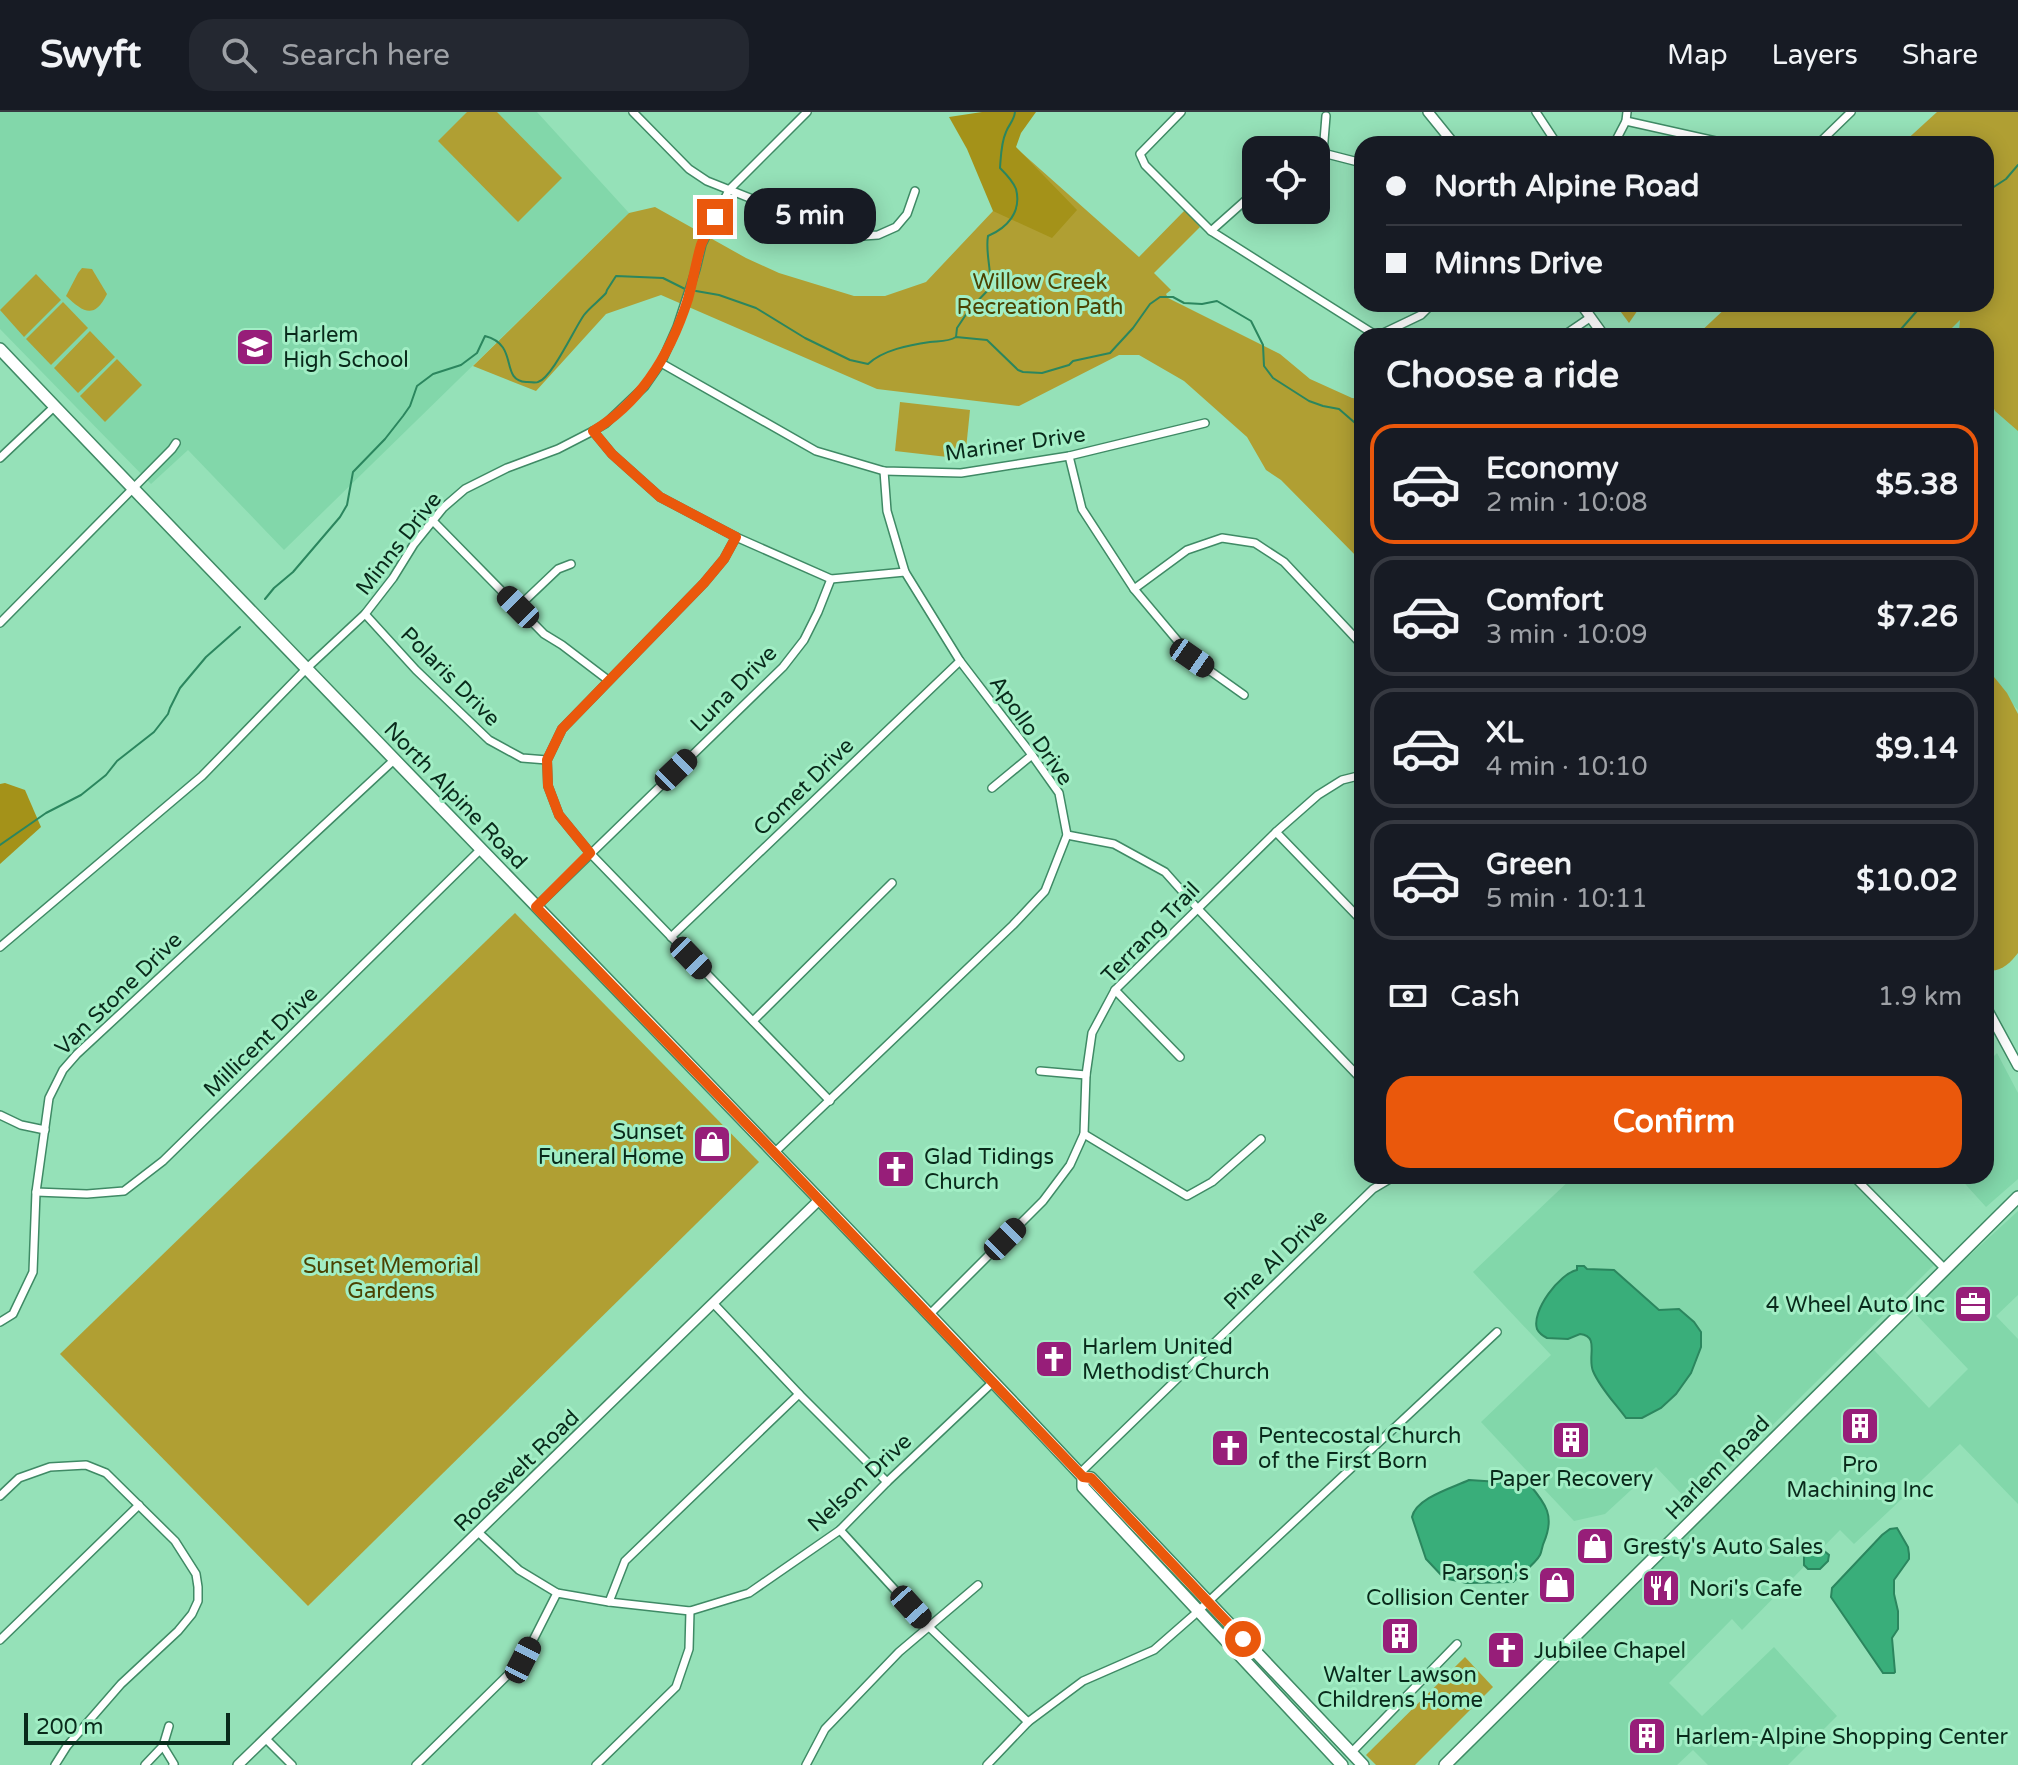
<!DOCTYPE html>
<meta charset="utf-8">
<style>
:root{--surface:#171b24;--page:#242831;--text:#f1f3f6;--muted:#9ea1a6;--line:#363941;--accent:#ea580c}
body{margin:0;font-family:"Varela Round",sans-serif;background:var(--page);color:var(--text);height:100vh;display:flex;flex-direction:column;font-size:30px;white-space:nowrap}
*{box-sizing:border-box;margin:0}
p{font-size:26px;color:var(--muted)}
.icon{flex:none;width:44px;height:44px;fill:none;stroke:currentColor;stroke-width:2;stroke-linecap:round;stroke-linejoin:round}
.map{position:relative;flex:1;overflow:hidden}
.sheet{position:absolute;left:1354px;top:216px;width:640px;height:856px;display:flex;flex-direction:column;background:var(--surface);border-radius:24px;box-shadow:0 4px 20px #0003}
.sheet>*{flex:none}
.top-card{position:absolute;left:1354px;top:24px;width:640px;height:176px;border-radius:24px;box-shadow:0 4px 20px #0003;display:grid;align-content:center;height:176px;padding:0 32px;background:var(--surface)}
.controls{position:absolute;left:1242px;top:24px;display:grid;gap:16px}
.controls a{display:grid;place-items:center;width:88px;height:88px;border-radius:16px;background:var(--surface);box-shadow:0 4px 20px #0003;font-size:40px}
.scale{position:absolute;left:24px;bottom:20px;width:206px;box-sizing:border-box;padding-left:8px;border:4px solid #092a1b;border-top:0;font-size:22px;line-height:28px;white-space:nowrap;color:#092a1b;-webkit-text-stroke:6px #a2eec5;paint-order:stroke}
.end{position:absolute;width:36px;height:36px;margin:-18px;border:10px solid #ea580c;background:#fff;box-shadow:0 0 0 4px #fff}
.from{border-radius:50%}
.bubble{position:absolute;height:56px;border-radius:24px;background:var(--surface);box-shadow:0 4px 20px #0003;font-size:26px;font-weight:700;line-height:56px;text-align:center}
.car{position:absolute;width:24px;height:48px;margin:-24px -12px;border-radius:10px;box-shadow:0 0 6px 2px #0007;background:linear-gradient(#222 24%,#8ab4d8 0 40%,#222 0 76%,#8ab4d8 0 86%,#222 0)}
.top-card b{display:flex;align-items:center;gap:28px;height:76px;font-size:30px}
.top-card b+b{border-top:2px solid var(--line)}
.top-card i{width:20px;height:20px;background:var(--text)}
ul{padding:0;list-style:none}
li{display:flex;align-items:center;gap:24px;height:120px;margin:0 16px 12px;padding:0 16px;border:4px solid var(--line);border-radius:24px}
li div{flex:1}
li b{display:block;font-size:30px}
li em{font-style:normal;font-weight:700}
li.selected{border-color:var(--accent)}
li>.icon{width:72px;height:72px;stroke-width:1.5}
h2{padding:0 32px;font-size:36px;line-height:96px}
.pay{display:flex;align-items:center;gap:20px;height:88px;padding:0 32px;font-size:30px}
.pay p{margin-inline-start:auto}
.cta{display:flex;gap:16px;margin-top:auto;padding:16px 32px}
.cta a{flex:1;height:92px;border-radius:24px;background:var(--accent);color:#fff;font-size:32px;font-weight:700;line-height:92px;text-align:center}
header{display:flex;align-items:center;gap:48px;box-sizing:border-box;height:112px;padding:0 40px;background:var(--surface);border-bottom:2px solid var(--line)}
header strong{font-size:38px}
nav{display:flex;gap:44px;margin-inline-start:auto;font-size:28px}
.search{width:560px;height:72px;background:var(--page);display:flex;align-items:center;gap:20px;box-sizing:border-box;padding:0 28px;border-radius:24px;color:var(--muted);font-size:30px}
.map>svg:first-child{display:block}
.built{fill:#82d7aa}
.green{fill:#b09f33}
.forest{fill:#a49219}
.water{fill:#39ae7a;stroke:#2b865e;stroke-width:2}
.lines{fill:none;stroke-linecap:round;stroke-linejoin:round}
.stream{stroke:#2b865e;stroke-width:2}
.minor-casing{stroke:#3f8a65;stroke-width:10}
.tertiary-casing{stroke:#3f8a65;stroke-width:12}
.secondary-casing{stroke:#3f8a65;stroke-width:14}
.minor{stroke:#fff;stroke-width:7}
.tertiary{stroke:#fff;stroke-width:9}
.secondary{stroke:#fff;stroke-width:11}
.route{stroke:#ea580c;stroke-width:10}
.labels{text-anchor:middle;stroke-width:6;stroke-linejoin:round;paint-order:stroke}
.park-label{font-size:22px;fill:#4b4202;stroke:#a2eec5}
.poi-label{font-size:22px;fill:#092a1b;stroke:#a2eec5;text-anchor:start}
.street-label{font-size:22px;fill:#092a1b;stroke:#a2eec5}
</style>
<header>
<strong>Swyft</strong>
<div class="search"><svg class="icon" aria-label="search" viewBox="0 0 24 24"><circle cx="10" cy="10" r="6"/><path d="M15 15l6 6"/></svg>Search here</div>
<nav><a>Map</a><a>Layers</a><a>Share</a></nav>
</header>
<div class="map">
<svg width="2018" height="1653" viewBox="0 0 2018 1653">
<rect width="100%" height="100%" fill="#95e1b8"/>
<g class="built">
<path d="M0 0H537L629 101 284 438 188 338 151 372 0 217Z"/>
<path d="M2018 146V598L1986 565V224H1944L1975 192H1986V180Z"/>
<path d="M1997 941 2018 981V1067L1986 1095 1958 1064H1986V952Z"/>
<path d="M1574 1064H1846L1934 1153 1692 1393 1656 1355 1605 1402 1574 1409 1481 1310 1551 1243 1473 1160Z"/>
<path d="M2018 1099V1183L1996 1204 2018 1227V1392L1960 1332 1854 1432 1840 1418 1742 1518 1732 1507 1669 1571 1702 1604 1774 1535 1837 1604 1788 1653H1708L1693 1638 1677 1653H1451L1873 1237 1929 1296 1968 1257 1911 1197Z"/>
</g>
<g class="green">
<path d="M467 0H497L562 66 518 110 438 29Z"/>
<path d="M1937 0H2018V319L1995 299 1986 279V224H1961L1959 219 1960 208 1944 224H1696L1730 192H1986V32H1902Z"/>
<path d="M977 1 1139 145 1185 98 1200 115 1154 161 1171 178 1166 182 1168 186 1280 242 1310 267 1352 286 1362 287V450L1281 368 1266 358 1247 325 1184 269 1139 243H1119L1019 294 877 277 661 183 606 202 536 279 473 254 629 101 655 95 746 146 779 161 854 184H885L926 170 993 99 1016 93Z"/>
<path d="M82 156 92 157 107 182C94 208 83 200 66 184L78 161Z"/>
<path d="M36 162 61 188 24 225 0 198Z"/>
<path d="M63 190 88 216 51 253 26 227Z"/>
<path d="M1615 192H1642L1629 211Z"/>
<path d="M90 219 115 245 78 281 54 256Z"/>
<path d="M117 247 142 273 105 310 80 284Z"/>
<path d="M900 290 970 298 965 347 895 339Z"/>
<path d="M1986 555 2007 581 2018 602V841C2010 851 2001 861 1986 858Z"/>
<path d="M515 801 759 1050 308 1494 60 1242Z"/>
<path d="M1465 1545 1493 1575 1415 1653H1376L1366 1643Z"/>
</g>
<g class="forest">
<path d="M982 0H1036L1021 21 1016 35 1077 98 1052 126 993 99 967 37 949 5Z"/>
<path d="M5 671 25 678 41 715 0 752V672Z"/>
</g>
<g class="water">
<path d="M1577 1154H1584L1587 1157 1614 1158 1659 1198 1679 1197 1694 1210 1701 1220V1235L1691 1261 1676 1282 1661 1296 1642 1306H1626C1615 1291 1600 1276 1593 1259 1587 1245 1600 1224 1580 1222L1568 1227 1547 1226C1543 1224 1539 1221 1537 1217 1531 1199 1560 1161 1577 1158Z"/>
<path d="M1469 1368 1529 1372C1546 1392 1555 1404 1544 1430 1542 1434 1542 1439 1540 1443 1536 1451 1520 1463 1513 1470L1467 1471 1444 1466 1426 1447 1412 1405C1416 1386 1452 1376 1469 1368Z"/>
<path d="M1897 1416 1908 1435 1909 1442V1447L1894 1468V1482L1898 1499V1517L1892 1526 1895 1560 1894 1561H1883L1831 1485 1832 1476 1882 1423 1890 1417Z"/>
<path d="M1823 1438 1829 1443 1828 1449 1820 1457H1808L1804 1453V1444L1812 1439Z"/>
</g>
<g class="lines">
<g class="stream">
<path d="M1986 80 2006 67 2018 53"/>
<path d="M696 179 719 183 756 196 805 226 850 248 868 252C883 238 909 233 930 230 939 229 948 230 956 225L987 228 1018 258 1023 260 1042 261 1069 253 1073 249 1110 241 1133 216 1150 192 1160 185H1173L1184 191 1202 192 1217 189 1251 209 1263 233 1264 254 1273 266 1309 289 1323 294 1339 297 1362 317"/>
<path d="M969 198 990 176C992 158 985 141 988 124 1007 116 1022 100 1016 77 1013 69 1006 62 1000 56 1001 43 1001 31 1006 20 1009 12 1014 9 1015 0"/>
<path d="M1895 224 1923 192"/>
<path d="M956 225 957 216 967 201"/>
<path d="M265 487 274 476 293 460 340 405 347 393 353 360 385 327 403 304 410 294 417 274 433 262 461 253 477 241 485 224C520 233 499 268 526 270 527 270 537 271 538 270 552 266 574 217 584 203 590 195 599 189 606 181L607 178 616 164 663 166 685 177"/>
<path d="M0 733 46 701 81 683 106 663 117 649 154 620 168 602 170 596 180 576 206 545 240 515"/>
</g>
<g class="minor-casing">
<g id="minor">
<path d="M633 0 689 57 707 69 848 125 878 123 896 115 907 102 915 79"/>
<path d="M1181 0 1140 42 1145 53 1211 119 1377 224 1421 203 1432 192"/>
<path d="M1536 0 1557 32"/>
<path d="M1626 9 1729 32"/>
<path d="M1614 32 1626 9 1627 0"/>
<path d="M1818 32 1851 0"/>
<path d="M1323 41 1326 4"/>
<path d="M1316 43 1323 41 1362 51"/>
<path d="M1211 119 1256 79"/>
<path d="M1563 224 1591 205"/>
<path d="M661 251 816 339 884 359 961 361 1069 344 1205 311"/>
<path d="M593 319 612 342 660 385 736 425 831 467 905 460"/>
<path d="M1069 344 1082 397 1134 477 1192 546 1244 583"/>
<path d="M0 346 55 294"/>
<path d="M432 408 544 522 562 533 608 568"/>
<path d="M736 425 724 447 704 471 562 617 547 648 548 674 559 703 590 741 830 989"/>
<path d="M1134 477 1187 438 1222 426 1255 431 1284 450 1362 533"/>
<path d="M518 495 558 457 571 452"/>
<path d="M365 502 416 558 489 628 522 646 547 648"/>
<path d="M0 511 172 337 176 331"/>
<path d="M992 676 1032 643"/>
<path d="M1276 720 1362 809"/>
<path d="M1067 723 1114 732 1165 760 1198 797 1362 968"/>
<path d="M536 795 783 555 804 528 818 500 831 467"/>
<path d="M671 825 960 549"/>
<path d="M0 835 202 664 307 556 365 502 393 466 414 432 443 396 465 377 507 356 558 337 593 319 605 312 645 274 661 251 677 215 696 157 702 132 729 78 807 0"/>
<path d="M1115 878 1180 945"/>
<path d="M753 909 892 771"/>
<path d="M1040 959 1086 963"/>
<path d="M0 1003 21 1013 45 1018"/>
<path d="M1084 1022 1187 1084 1212 1070 1261 1027"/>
<path d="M774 1041 1013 813 1045 779 1067 723 1059 681 1032 643 960 549 905 460 887 399 884 359"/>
<path d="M1853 1064 1945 1157"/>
<path d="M36 1080 87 1082 124 1079 163 1049 480 738"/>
<path d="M713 1191 799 1282 887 1370"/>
<path d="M929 1203 1043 1089 1070 1053 1084 1022 1086 963 1092 921 1115 878 1276 720 1318 683 1342 668 1362 663"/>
<path d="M0 1210 13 1202 33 1160 36 1080 49 986 63 958 77 942 394 648"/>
<path d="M1080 1361 1373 1077 1395 1064"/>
<path d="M0 1384 19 1366 50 1355 86 1353 106 1361 175 1429 196 1462 198 1475V1489L192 1502 178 1519 121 1572 67 1634 55 1653"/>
<path d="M840 1418 928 1514 1028 1610"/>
<path d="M478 1420 519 1458 557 1481 609 1490 690 1499 749 1481 840 1418 887 1370 993 1270"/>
<path d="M609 1490 625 1449 799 1282"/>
<path d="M0 1528 139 1393"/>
<path d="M265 1626 292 1653"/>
<path d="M163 1634 174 1652 173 1653"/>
<path d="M1351 1641 1457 1532"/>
<path d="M145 1653 163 1634 169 1614"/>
<path d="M416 1653 523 1548 557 1481"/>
<path d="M596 1653 676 1575 689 1537 690 1499"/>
<path d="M806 1653 825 1617 899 1540 978 1473"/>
<path d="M987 1653 1028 1610 1083 1569 1154 1538 1194 1503 1497 1220"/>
</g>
</g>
<g class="tertiary-casing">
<g id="tertiary">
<path d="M1428 0 1454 32"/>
<path d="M1581 192 1604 224"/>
<path d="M1986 895 2018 954"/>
<path d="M238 1653 819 1088"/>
</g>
</g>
<g class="secondary-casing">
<g id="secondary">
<path d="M0 237C359 615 726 985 1083 1365L1091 1366 1363 1653"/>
<path d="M1083 1365V1375L1342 1653"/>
<path d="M1445 1653 2018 1085"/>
</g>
</g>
<use href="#minor" class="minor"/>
<use href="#tertiary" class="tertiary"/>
<use href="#secondary" class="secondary"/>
</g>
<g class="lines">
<path class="route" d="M715 105C711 114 705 123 701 133 696 150 693 169 688 187 671 240 642 290 593 319L612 342 660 385 736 425 724 447 704 471 562 617 547 648 548 674 559 703 590 741 536 795 765 1031 1083 1365 1091 1366 1243 1527"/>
</g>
<defs>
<g id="school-square" transform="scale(2)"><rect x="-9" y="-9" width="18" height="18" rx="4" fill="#971e79" stroke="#a2eec5"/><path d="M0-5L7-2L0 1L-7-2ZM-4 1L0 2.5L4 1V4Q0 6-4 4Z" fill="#fff"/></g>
<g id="shop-square" transform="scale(2)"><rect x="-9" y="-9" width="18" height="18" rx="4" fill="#971e79" stroke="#a2eec5"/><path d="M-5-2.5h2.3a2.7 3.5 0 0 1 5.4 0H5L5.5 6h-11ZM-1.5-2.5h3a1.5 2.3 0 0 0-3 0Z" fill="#fff"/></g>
<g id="church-square" transform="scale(2)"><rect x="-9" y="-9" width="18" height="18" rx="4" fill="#971e79" stroke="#a2eec5"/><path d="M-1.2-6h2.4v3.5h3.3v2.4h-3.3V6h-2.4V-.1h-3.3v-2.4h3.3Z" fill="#fff"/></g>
<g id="office-square" transform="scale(2)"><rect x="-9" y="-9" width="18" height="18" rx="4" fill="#971e79" stroke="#a2eec5"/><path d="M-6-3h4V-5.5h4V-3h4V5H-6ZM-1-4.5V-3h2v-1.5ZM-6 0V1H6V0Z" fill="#fff"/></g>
<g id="building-square" transform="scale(2)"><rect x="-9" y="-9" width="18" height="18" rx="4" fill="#971e79" stroke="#a2eec5"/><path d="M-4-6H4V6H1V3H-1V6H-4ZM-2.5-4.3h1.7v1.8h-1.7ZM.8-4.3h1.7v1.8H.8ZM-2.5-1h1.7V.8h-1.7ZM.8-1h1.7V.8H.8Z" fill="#fff"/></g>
<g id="restaurant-square" transform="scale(2)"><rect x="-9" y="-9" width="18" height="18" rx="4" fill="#971e79" stroke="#a2eec5"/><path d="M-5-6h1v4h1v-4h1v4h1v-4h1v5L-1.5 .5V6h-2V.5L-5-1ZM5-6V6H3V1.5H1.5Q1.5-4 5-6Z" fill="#fff"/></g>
</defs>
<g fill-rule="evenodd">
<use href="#school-square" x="255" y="235"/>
<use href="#shop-square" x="712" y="1032"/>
<use href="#church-square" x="896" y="1057"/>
<use href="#office-square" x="1973" y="1192"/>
<use href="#church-square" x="1054" y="1247"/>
<use href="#building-square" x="1860" y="1314"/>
<use href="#building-square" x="1571" y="1328"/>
<use href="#church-square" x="1230" y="1336"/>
<use href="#shop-square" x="1595" y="1434"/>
<use href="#shop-square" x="1557" y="1473"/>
<use href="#restaurant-square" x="1661" y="1476"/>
<use href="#building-square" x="1400" y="1524"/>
<use href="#church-square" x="1506" y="1538"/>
<use href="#building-square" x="1647" y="1624"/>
</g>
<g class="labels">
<g class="park-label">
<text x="1040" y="177">Willow Creek<tspan x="1040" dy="25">Recreation Path</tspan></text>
<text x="391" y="1161">Sunset Memorial<tspan x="391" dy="25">Gardens</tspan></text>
</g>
<g class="poi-label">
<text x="283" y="230">Harlem<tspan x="283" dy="25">High School</tspan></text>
<text x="684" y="1027" text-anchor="end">Sunset<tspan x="684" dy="25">Funeral Home</tspan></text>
<text x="924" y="1052">Glad Tidings<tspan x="924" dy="25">Church</tspan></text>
<text x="1945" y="1200" text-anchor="end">4 Wheel Auto Inc</text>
<text x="1082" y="1242">Harlem United<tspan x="1082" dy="25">Methodist Church</tspan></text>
<text x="1258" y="1331">Pentecostal Church<tspan x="1258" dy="25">of the First Born</tspan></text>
<text x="1860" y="1360" text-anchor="middle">Pro<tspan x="1860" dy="25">Machining Inc</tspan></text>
<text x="1571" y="1374" text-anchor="middle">Paper Recovery</text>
<text x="1623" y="1442">Gresty's Auto Sales</text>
<text x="1529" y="1468" text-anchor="end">Parson's<tspan x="1529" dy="25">Collision Center</tspan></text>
<text x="1689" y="1484">Nori's Cafe</text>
<text x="1534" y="1546">Jubilee Chapel</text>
<text x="1400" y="1570" text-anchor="middle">Walter Lawson<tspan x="1400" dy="25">Childrens Home</tspan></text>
<text x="1675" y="1632">Harlem-Alpine Shopping Center</text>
</g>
<g class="street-label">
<text transform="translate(1015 331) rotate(-8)" y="8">Mariner Drive</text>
<text transform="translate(398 431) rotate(-52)" y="8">Minns Drive</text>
<text transform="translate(451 564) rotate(45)" y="8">Polaris Drive</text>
<text transform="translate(733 576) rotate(-45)" y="8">Luna Drive</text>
<text transform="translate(1032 618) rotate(55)" y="8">Apollo Drive</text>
<text transform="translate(803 674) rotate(-44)" y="8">Comet Drive</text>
<text transform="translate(456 683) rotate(46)" y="8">North Alpine Road</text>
<text transform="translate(1150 820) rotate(-46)" y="8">Terrang Trail</text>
<text transform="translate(118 881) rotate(-44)" y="8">Van Stone Drive</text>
<text transform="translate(260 929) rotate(-44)" y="8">Millicent Drive</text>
<text transform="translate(1275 1147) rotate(-44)" y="8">Pine Al Drive</text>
<text transform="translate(1717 1355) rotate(-45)" y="8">Harlem Road</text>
<text transform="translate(516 1358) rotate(-44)" y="8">Roosevelt Road</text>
<text transform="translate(859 1370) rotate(-43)" y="8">Nelson Drive</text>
</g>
</g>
</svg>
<div class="controls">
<a><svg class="icon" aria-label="locate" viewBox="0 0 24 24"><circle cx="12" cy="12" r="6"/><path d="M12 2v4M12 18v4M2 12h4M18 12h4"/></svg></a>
</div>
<div class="scale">200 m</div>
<i class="end from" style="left:1243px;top:1527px"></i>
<i class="end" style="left:715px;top:105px"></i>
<div class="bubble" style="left:744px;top:76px;width:132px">5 min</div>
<i class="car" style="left:518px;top:495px;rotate:315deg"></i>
<i class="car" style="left:1192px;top:546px;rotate:125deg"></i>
<i class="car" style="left:676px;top:658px;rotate:46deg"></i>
<i class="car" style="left:691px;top:846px;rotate:136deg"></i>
<i class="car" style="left:1005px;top:1127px;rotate:45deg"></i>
<i class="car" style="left:911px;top:1495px;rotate:138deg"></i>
<i class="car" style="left:523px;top:1548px;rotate:27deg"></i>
<div class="top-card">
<b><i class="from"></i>North Alpine Road</b>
<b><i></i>Minns Drive</b>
</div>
<section class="sheet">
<h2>Choose a ride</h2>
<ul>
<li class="selected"><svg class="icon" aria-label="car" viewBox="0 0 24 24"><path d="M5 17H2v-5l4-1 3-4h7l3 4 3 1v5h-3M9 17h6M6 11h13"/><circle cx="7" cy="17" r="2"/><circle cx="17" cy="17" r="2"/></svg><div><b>Economy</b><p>2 min · 10:08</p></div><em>$5.38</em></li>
<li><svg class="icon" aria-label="car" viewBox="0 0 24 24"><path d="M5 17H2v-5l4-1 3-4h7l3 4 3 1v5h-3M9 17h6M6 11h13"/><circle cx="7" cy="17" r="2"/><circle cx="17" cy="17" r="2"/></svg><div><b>Comfort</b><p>3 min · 10:09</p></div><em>$7.26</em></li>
<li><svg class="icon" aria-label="car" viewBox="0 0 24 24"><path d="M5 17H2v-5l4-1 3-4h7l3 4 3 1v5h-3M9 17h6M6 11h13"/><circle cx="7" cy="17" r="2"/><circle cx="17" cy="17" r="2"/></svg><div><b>XL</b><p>4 min · 10:10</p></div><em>$9.14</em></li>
<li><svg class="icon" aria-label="car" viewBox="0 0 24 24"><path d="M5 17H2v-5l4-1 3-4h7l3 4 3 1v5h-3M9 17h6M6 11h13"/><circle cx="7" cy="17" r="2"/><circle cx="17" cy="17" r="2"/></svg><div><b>Green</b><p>5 min · 10:11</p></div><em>$10.02</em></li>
</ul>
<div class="pay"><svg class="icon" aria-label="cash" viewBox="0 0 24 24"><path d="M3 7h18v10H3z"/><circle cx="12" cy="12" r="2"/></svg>Cash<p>1.9 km</p></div>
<div class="cta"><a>Confirm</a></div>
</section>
</div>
